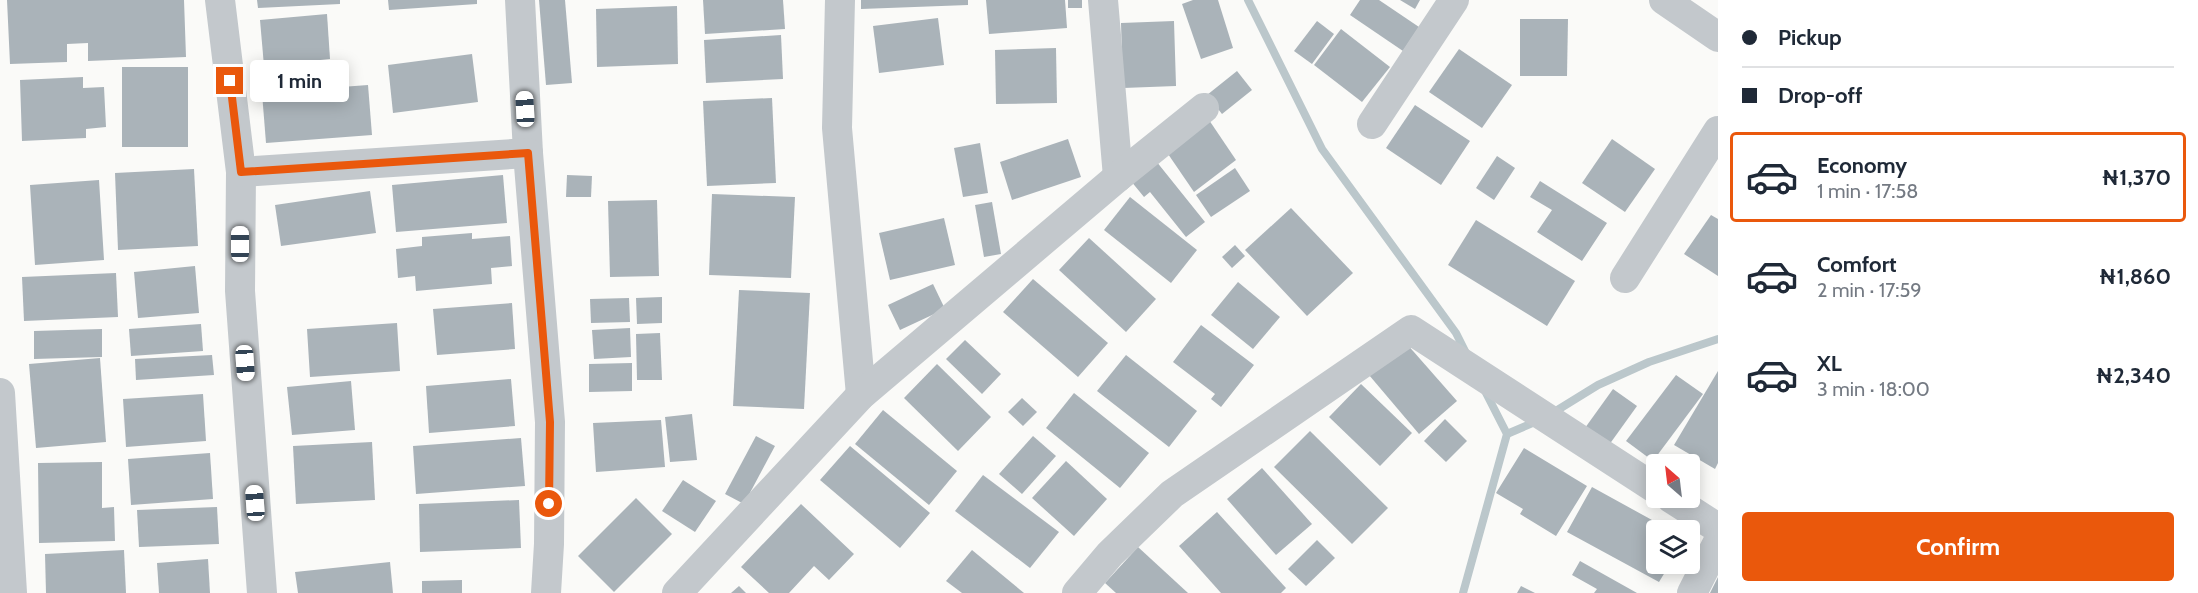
<!DOCTYPE html>
<meta charset="utf-8">
<style>
:root{--surface:#fff;--page:#f2f2f3;--text:#1f2937;--muted:#747a83;--line:#e0e1e3;--accent:#ea580c}
body{margin:0;font-family:Cabin,sans-serif;background:var(--page);color:var(--text);height:100vh;display:flex;flex-direction:column;font-size:22px;white-space:nowrap}
*{box-sizing:border-box;margin:0}
p{font-size:20px;color:var(--muted)}
.icon{flex:none;width:33px;height:33px;fill:none;stroke:currentColor;stroke-width:2;stroke-linecap:round;stroke-linejoin:round}
.map{position:relative;flex:1;overflow:hidden}
.drawer{display:flex;flex-direction:column;background:var(--surface);width:480px}
.drawer>*{flex:none}
.hud{display:grid;align-content:center;height:132px;padding:0 24px;background:var(--surface)}
.needle{width:39px;rotate:332deg}
.fabs{position:absolute;left:1646px;top:454px;display:grid;gap:12px}
.fabs a{display:grid;place-items:center;width:54px;height:54px;border-radius:6px;background:var(--surface);box-shadow:0 3px 15px #0003;font-size:30px}
.end{position:absolute;width:27px;height:27px;margin:-14px;border:8px solid #ea580c;background:#fff;box-shadow:0 0 0 3px #fff}
.from{border-radius:50%}
.bubble{position:absolute;height:42px;border-radius:6px;background:var(--surface);box-shadow:0 3px 15px #0003;font-size:20px;font-weight:700;line-height:42px;text-align:center}
.car{position:absolute;width:18px;height:36px;margin:-18px -9px;border-radius:8px;box-shadow:0 0 4px 2px #0007;background:linear-gradient(#fff 24%,#345 0 40%,#fff 0 76%,#345 0 86%,#fff 0)}
.hud b{display:flex;align-items:center;gap:21px;height:57px;font-size:22px}
.hud b+b{border-top:2px solid var(--line)}
.hud i{width:15px;height:15px;background:var(--text)}
ul{padding:0;list-style:none}
li{display:flex;align-items:center;gap:18px;height:90px;margin:0 12px 9px;padding:0 12px;border:3px solid transparent;border-radius:6px}
li div{flex:1}
li b{display:block;font-size:22px}
li em{font-style:normal;font-weight:700}
li.on{border-color:var(--accent)}
li>.icon{width:54px;height:54px;stroke-width:1.5}
.cta{display:flex;gap:12px;margin-top:auto;padding:12px 24px}
.cta a{flex:1;height:69px;border-radius:6px;background:var(--accent);color:#fff;font-size:24px;font-weight:700;line-height:69px;text-align:center}
main{display:flex;flex:1;min-height:0}
.map>svg:first-child{display:block}
.lines{fill:none;stroke-linecap:round;stroke-linejoin:round}
.stream{stroke:#bbc7cb;stroke-width:8}
.building{fill:#aab3b9}
.minor{stroke:#c3c8cc;stroke-width:30}
.route{stroke:#ea580c;stroke-width:8}
</style>
<main>
<div class="map">
<svg width="1718" height="593" viewBox="0 0 1718 593">
<rect width="100%" height="100%" fill="#fafaf8"/>
<g class="lines">
<g class="stream">
<path d="M1248 0 1322 149 1456 333 1466 353"/>
<path d="M1551 414 1598 385 1649 362 1718 339"/>
<path d="M1507 434 1537 421"/>
<path d="M1463 593 1507 434 1484 389"/>
</g>
</g>
<g class="building">
<path d="M7 0H184L186 57 88 61V43L67 44V62L10 64Z"/>
<path d="M257 0H340V4L258 8Z"/>
<path d="M388 0H477V4L389 10Z"/>
<path d="M539 0H565L572 83 546 85Z"/>
<path d="M703 0H783L785 29 705 34Z"/>
<path d="M861 0H968V5L861 9Z"/>
<path d="M986 0H1065L1067 28 989 34Z"/>
<rect x="1068" y="0" width="14" height="8"/>
<path d="M1193 0H1218L1233 48 1201 59 1182 4Z"/>
<path d="M1360 0H1379L1419 27 1403 51 1350 15Z"/>
<path d="M1400 0H1420L1415 9Z"/>
<path d="M677 6 678 64 597 67 596 9Z"/>
<path d="M327 14 330 59 264 66 260 20Z"/>
<path d="M938 18 944 65 879 73 873 26Z"/>
<path d="M1520 19H1568L1567 76H1520Z"/>
<path d="M1174 21 1176 86 1123 88 1121 23Z"/>
<path d="M1317 21 1334 34 1312 64 1294 51Z"/>
<path d="M1341 29 1390 67 1362 102 1314 65Z"/>
<path d="M781 35 783 79 706 83 704 40Z"/>
<path d="M1056 48 1057 103 996 104 995 50Z"/>
<path d="M1459 49 1512 85 1482 128 1429 92Z"/>
<path d="M472 54 478 102 393 113 388 65Z"/>
<rect x="122" y="67" width="66" height="80"/>
<path d="M1237 71 1252 90 1222 114 1207 95Z"/>
<path d="M83 77V88L104 87 106 127 86 129V138L22 141 20 80Z"/>
<path d="M368 85 372 135 266 143 262 93Z"/>
<path d="M772 98 776 183 707 186 703 101Z"/>
<path d="M1415 105 1470 141 1441 185 1386 148Z"/>
<path d="M1209 120 1236 160 1194 192 1166 151Z"/>
<path d="M1068 139 1081 177 1012 200 1000 162Z"/>
<path d="M1612 139 1655 169 1625 212 1582 183Z"/>
<path d="M980 143 988 193 963 197 954 148Z"/>
<path d="M1152 156 1205 222 1186 237 1150 192 1144 197 1126 175Z"/>
<path d="M1497 156 1515 168 1494 200 1476 188Z"/>
<path d="M1235 168 1250 191 1211 217 1196 195Z"/>
<path d="M194 169 198 246 118 250 115 173Z"/>
<path d="M503 175 507 223 396 232 392 185Z"/>
<path d="M567 175 592 176 591 197H566Z"/>
<path d="M99 180 104 260 35 265 30 185Z"/>
<path d="M1540 181 1607 223 1582 261 1537 232 1552 210 1530 197Z"/>
<path d="M370 191 376 233 281 246 275 205Z"/>
<path d="M712 194 795 197 791 278 709 275Z"/>
<path d="M1130 197 1197 250 1171 283 1104 230Z"/>
<path d="M657 200 659 276 610 277 608 201Z"/>
<path d="M992 202 1001 254 984 257 975 205Z"/>
<path d="M1291 208 1353 273 1307 316 1245 250Z"/>
<path d="M1711 215 1718 219V276L1684 254Z"/>
<path d="M944 218 955 265 890 280 879 233Z"/>
<path d="M1476 220 1575 281 1547 326 1448 265Z"/>
<path d="M472 233V239L510 236 512 266 491 268 492 284 416 291 415 276 398 278 396 249 422 246V237Z"/>
<path d="M1089 238 1156 299 1126 332 1059 270Z"/>
<path d="M1235 245 1245 256 1232 268 1222 257Z"/>
<path d="M195 266 199 313 138 318 134 272Z"/>
<path d="M116 273 118 317 24 321 22 277Z"/>
<path d="M1033 279 1108 343 1078 377 1003 312Z"/>
<path d="M1238 282 1280 317 1253 349 1211 315Z"/>
<path d="M933 284 945 309 900 330 888 305Z"/>
<path d="M739 290 810 293 804 409 733 406Z"/>
<path d="M662 297V323L637 324 636 298Z"/>
<path d="M629 298 630 322 591 323 590 299Z"/>
<path d="M512 303 515 349 437 355 433 309Z"/>
<path d="M397 323 400 371 310 377 307 329Z"/>
<path d="M201 324 203 351 131 356 129 329Z"/>
<path d="M1201 325 1254 365 1221 407 1211 399 1215 394 1173 362Z"/>
<path d="M630 328 631 357 594 359 592 330Z"/>
<path d="M102 329V357L34 359V331Z"/>
<path d="M660 333 662 380H637L636 334Z"/>
<path d="M965 340 1001 374 982 394 946 359Z"/>
<path d="M1406 343 1457 401 1419 434 1369 375Z"/>
<path d="M212 355 214 375 136 380 135 359Z"/>
<path d="M1126 355 1197 411 1169 447 1097 391Z"/>
<path d="M100 358 106 442 36 448 29 364Z"/>
<path d="M632 363V391L589 392V364Z"/>
<path d="M937 364 991 417 958 451 904 398Z"/>
<path d="M1718 371V463L1715 469 1674 445Z"/>
<path d="M1676 375 1703 394 1653 461 1626 441Z"/>
<path d="M511 379 515 426 429 433 426 386Z"/>
<path d="M351 381 355 430 292 435 287 387Z"/>
<path d="M1361 384 1412 433 1380 466 1329 417Z"/>
<path d="M1613 389 1637 406 1609 445 1585 428Z"/>
<path d="M1074 393 1149 453 1120 488 1046 428Z"/>
<path d="M203 394 206 441 126 447 123 399Z"/>
<path d="M1022 398 1037 412 1023 426 1008 412Z"/>
<path d="M883 410 957 471 929 505 855 444Z"/>
<path d="M692 414 697 460 670 462 665 417Z"/>
<path d="M1445 419 1467 441 1446 462 1424 441Z"/>
<path d="M661 420 665 467 596 472 593 423Z"/>
<path d="M1310 431 1388 508 1352 544 1274 467Z"/>
<path d="M756 436 775 446 744 504 725 494Z"/>
<path d="M1033 436 1056 456 1022 494 999 474Z"/>
<path d="M521 438 525 486 416 494 413 446Z"/>
<path d="M372 442 375 500 296 504 293 446Z"/>
<path d="M850 446 930 513 900 548 820 480Z"/>
<path d="M1524 448 1587 486 1556 536 1520 514 1523 509 1496 493Z"/>
<path d="M210 453 213 499 131 505 128 459Z"/>
<path d="M1066 461 1107 499 1074 536 1032 498Z"/>
<path d="M102 462V508L114 507 115 541 39 543 38 463Z"/>
<path d="M1262 468 1312 524 1276 555 1227 499Z"/>
<path d="M983 475 1059 532 1030 568 955 511Z"/>
<path d="M683 480 716 501 695 532 662 511Z"/>
<path d="M1592 487 1672 531H1656V564H1670L1659 582 1567 532Z"/>
<path d="M636 498 672 534 614 592 578 556Z"/>
<path d="M519 500 521 548 420 552 419 504Z"/>
<path d="M801 504 854 554 829 580 814 566 789 593H769L741 567Z"/>
<path d="M217 507 219 544 139 547 137 510Z"/>
<path d="M1217 512 1286 588 1281 593H1221L1179 546Z"/>
<path d="M1317 540 1335 558 1306 586 1288 569Z"/>
<path d="M1138 547 1188 593H1116L1105 583Z"/>
<path d="M124 550 126 593H46L45 554Z"/>
<path d="M972 550 1024 593H962L946 581Z"/>
<path d="M208 559 210 593H159L157 563Z"/>
<path d="M1580 561 1637 593H1594L1597 589 1572 575Z"/>
<path d="M390 562 393 593H298L295 572Z"/>
<path d="M1718 577V593H1710Z"/>
<path d="M462 580V593H422V581Z"/>
<path d="M739 586 746 593H731Z"/>
<path d="M1521 586 1535 593H1517Z"/>
</g>
<g class="lines">
<g class="minor">
<path d="M220 0 241 172 240 291 262 593"/>
<path d="M520 0 528 153 550 422 549 544 546 593"/>
<path d="M840 0 837 128 861 395"/>
<path d="M1103 0 1118 177"/>
<path d="M1664 0 1718 37"/>
<path d="M1372 124 1454 0"/>
<path d="M241 172 528 153"/>
<path d="M1625 278 1718 131"/>
<path d="M0 393 12 593"/>
<path d="M1671 498 1718 528"/>
<path d="M677 593 861 395 1118 177 1204 108"/>
<path d="M1077 593 1110 554 1172 494 1411 330 1656 489"/>
<path d="M1692 593 1718 542"/>
</g>
</g>
<g class="lines">
<path class="route" d="M230 81 241 172 528 153 550 422 549 504"/>
</g>
</svg>
<div class="fabs">
<a><svg class="needle" viewBox="-14 -14 28 28"><path d="M0-13l5 13h-10z" fill="#e53935"/><path d="M0 13l5-13h-10z" fill="#747a83"/></svg></a>
<a><svg class="icon" aria-label="layers" viewBox="0 0 24 24"><path d="M12 4l9 5-9 5-9-5zM3 14l9 5 9-5"/></svg></a>
</div>
<i class="end from" style="left:549px;top:504px"></i>
<i class="end" style="left:230px;top:81px"></i>
<div class="bubble" style="left:250px;top:60px;width:99px">1 min</div>
<i class="car" style="left:525px;top:109px;rotate:357deg"></i>
<i class="car" style="left:240px;top:244px;rotate:0deg"></i>
<i class="car" style="left:245px;top:363px;rotate:176deg"></i>
<i class="car" style="left:255px;top:503px;rotate:356deg"></i>
</div>
<section class="drawer">
<div class="hud">
<b><i class="from"></i>Pickup</b>
<b><i></i>Drop-off</b>
</div>
<ul>
<li class="on"><svg class="icon" aria-label="car" viewBox="0 0 24 24"><path d="M5 17H2v-5l4-1 3-4h7l3 4 3 1v5h-3M9 17h6M6 11h13"/><circle cx="7" cy="17" r="2"/><circle cx="17" cy="17" r="2"/></svg><div><b>Economy</b><p>1 min · 17:58</p></div><em>₦1,370</em></li>
<li><svg class="icon" aria-label="car" viewBox="0 0 24 24"><path d="M5 17H2v-5l4-1 3-4h7l3 4 3 1v5h-3M9 17h6M6 11h13"/><circle cx="7" cy="17" r="2"/><circle cx="17" cy="17" r="2"/></svg><div><b>Comfort</b><p>2 min · 17:59</p></div><em>₦1,860</em></li>
<li><svg class="icon" aria-label="car" viewBox="0 0 24 24"><path d="M5 17H2v-5l4-1 3-4h7l3 4 3 1v5h-3M9 17h6M6 11h13"/><circle cx="7" cy="17" r="2"/><circle cx="17" cy="17" r="2"/></svg><div><b>XL</b><p>3 min · 18:00</p></div><em>₦2,340</em></li>
</ul>
<div class="cta"><a>Confirm</a></div>
</section>
</main>
